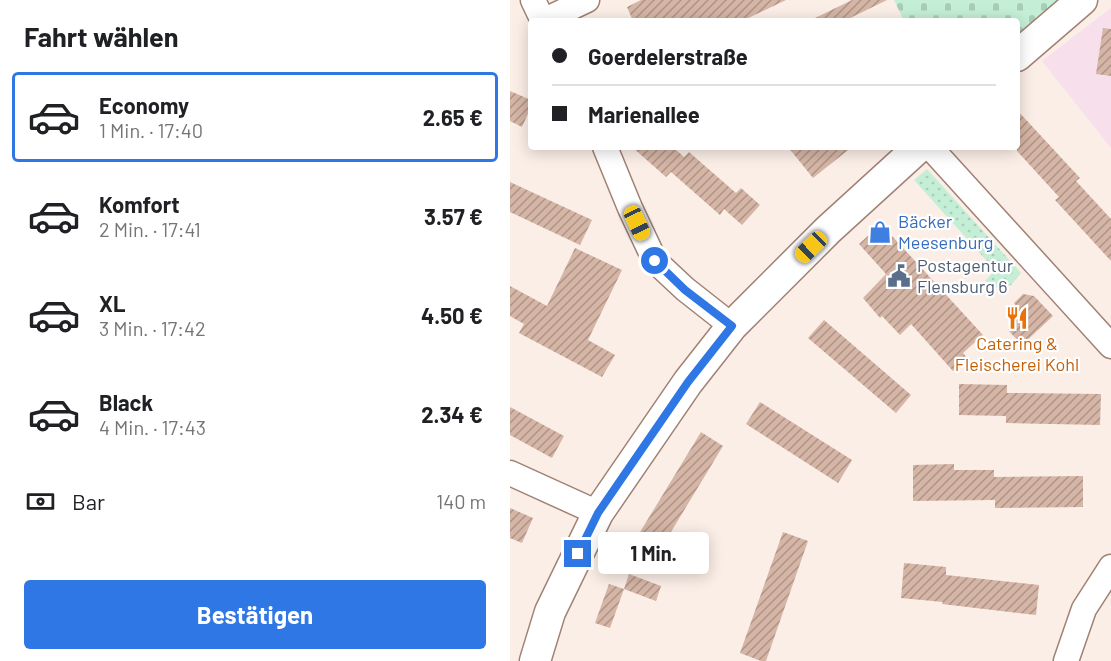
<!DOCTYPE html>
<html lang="de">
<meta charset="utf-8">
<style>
:root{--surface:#fff;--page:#f6f6f6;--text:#202124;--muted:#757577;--line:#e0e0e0;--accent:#2f77e4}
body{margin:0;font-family:Barlow,sans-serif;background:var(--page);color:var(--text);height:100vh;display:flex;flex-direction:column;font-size:22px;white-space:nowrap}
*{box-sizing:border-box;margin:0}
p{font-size:20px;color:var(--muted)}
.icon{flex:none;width:33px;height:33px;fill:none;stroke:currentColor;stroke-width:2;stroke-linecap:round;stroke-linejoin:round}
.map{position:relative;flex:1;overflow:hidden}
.sheet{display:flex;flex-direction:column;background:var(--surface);width:510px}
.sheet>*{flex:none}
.hud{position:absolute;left:18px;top:18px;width:492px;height:132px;border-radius:6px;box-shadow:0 3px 15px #0003;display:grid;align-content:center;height:132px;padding:0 24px;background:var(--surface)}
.end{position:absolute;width:27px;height:27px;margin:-14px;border:8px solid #2f77e4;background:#fff;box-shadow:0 0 0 3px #fff}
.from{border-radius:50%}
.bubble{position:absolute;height:42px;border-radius:6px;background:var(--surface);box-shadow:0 3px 15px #0003;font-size:20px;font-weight:700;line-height:42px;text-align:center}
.car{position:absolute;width:18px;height:36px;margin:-18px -9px;border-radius:8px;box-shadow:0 0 4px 2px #0007;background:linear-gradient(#f5c518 24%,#345 0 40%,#f5c518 0 76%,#345 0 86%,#f5c518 0)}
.hud b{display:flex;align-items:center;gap:21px;height:57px;font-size:22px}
.hud b+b{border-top:2px solid var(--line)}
.hud i{width:15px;height:15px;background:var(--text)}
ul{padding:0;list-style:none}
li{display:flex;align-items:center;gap:18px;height:90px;margin:0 12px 9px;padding:0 12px;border:3px solid transparent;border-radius:6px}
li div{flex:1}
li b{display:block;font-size:22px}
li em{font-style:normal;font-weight:700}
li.active{border-color:var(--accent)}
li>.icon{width:54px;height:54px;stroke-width:1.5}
h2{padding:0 24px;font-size:27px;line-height:72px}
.pay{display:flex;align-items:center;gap:15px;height:66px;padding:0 24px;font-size:22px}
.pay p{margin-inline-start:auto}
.action{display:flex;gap:12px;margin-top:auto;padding:12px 24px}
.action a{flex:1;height:69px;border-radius:6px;background:var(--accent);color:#fff;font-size:24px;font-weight:700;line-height:69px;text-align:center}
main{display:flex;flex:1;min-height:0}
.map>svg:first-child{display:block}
.education{fill:#f7dfeb}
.grass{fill:url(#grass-dots)}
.cemetery{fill:url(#cemetery-stones)}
.building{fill:url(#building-hatch)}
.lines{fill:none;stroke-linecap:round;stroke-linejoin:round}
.minor-casing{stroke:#a08173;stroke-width:27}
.major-casing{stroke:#a08173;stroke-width:33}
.minor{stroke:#fff;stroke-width:24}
.major{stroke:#fff;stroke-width:30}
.route{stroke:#2f77e4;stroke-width:8}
.labels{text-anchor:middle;stroke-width:4.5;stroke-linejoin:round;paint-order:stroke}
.shop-label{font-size:18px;fill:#366cbe;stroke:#fff;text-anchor:start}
.service-label{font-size:18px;fill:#4e5e75;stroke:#fff;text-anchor:start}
.food-label{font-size:18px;fill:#c56008;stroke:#fff}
</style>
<main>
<section class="sheet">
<h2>Fahrt wählen</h2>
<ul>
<li class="active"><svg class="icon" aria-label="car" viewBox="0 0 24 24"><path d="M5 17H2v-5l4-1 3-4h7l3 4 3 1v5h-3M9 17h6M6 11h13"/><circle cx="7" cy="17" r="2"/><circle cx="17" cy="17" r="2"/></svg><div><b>Economy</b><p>1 Min. · 17:40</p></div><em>2.65 €</em></li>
<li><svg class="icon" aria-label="car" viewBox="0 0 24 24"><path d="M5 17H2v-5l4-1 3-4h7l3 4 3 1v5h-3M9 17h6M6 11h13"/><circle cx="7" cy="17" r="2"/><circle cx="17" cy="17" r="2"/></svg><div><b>Komfort</b><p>2 Min. · 17:41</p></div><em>3.57 €</em></li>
<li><svg class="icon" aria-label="car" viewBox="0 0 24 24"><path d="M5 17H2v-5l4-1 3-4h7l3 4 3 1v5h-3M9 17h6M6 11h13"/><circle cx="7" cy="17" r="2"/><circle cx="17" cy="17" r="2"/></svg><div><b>XL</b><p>3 Min. · 17:42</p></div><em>4.50 €</em></li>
<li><svg class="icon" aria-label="car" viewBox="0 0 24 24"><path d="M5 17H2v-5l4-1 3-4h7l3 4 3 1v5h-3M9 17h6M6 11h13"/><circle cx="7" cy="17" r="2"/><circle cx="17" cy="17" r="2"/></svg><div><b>Black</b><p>4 Min. · 17:43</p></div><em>2.34 €</em></li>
</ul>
<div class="pay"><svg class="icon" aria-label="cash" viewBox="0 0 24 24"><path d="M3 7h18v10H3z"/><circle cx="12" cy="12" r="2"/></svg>Bar<p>140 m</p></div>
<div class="action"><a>Bestätigen</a></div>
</section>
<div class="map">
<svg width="601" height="661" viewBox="0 0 601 661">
<defs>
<pattern id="grass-dots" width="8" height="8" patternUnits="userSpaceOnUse" patternTransform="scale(1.5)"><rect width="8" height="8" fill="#c4eed6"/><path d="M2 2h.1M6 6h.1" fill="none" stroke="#a9ccb8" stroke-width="1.8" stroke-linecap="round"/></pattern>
<pattern id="cemetery-stones" width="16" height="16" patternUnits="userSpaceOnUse" patternTransform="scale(1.5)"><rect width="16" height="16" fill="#c4eed6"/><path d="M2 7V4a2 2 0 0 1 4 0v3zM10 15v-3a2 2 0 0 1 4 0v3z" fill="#a9ccb8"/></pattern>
<pattern id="building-hatch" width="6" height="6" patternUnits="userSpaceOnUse" patternTransform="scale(1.5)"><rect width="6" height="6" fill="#d5b5a5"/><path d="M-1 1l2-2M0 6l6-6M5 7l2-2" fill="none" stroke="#ae9486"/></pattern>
</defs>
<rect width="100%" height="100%" fill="#fbeee7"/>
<path class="education" d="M601 8V148L532 61Z"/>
<path class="grass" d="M417 169 511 273 501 285 487 288 475 281 485 270 404 180Z"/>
<path class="cemetery" d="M384 0H553L507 35V21H394Z"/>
<g class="building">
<path d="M131 0H276L232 21H123L117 7Z"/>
<path d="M342 0H377L334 21H299Z"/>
<path d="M593 28 601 29V76L586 74Z"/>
<path d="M0 91 21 100V107L12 127 0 121Z"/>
<path d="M507 110 570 178 566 181 601 219V261L545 200 549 197 507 151Z"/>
<path d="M122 147H163L174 157 179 152 226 193 231 188 250 205 232 225 214 209 210 215 161 172 156 177Z"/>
<path d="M278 147H342L303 178Z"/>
<path d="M0 182 82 220 70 245 0 212Z"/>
<path d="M371 224 473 335 453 353 457 358 443 371 401 324 390 335 372 316 370 318 353 298 376 274 349 244Z"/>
<path d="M65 248 112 270 78 340 105 355 92 377 9 333 14 324 0 316V286L37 306Z"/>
<path d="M513 294 524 296 543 316 512 345 498 330 503 325 497 318 508 308 504 303Z"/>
<path d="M314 320 401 395 386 413 298 338Z"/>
<path d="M449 384 497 385V393L591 394 590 425 496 423V416L449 415Z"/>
<path d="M250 402 342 460 328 483 236 424Z"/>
<path d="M0 407 54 436 42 458 0 435Z"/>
<path d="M191 432 213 446 147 555 124 542Z"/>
<path d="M444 464V470H484V477L573 476V507L485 508V500L403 501V465Z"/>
<path d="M0 508 23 518 12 543 0 538Z"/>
<path d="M273 532 298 541 256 661H251L230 653Z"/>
<path d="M394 563 436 567V575L529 585 526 615 432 604 433 602 391 598Z"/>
<path d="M119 574 151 586 146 601 114 589Z"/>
<path d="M99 584 114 589 100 628 85 623Z"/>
</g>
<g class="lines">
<g class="minor-casing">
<g id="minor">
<path d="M23 0 33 21"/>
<path d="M33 21 77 0"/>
<path d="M95 147 120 208 145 261 175 289 222 326"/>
<path d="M420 147 601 346"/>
<path d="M0 473 88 513"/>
<path d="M556 661 574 609 601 567"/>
</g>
</g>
<g class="major-casing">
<g id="major">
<path d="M507 56 572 0"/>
<path d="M25 661 40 612 88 513 178 382 222 326 318 230 409 147"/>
</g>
</g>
<use href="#minor" class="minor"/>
<use href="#major" class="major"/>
</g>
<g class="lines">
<path class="route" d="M68 554 88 513 178 382 222 326 175 290 145 261"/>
</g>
<defs>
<g id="shop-bare" transform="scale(1.8)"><path d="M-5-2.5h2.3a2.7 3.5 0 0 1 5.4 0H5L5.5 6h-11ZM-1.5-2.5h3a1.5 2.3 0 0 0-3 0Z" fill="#3f7fe0" stroke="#fff" stroke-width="2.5" paint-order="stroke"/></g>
<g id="civic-bare" transform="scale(1.8)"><path d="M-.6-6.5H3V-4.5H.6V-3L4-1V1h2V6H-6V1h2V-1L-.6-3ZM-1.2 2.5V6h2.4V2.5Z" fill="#5c6f8a" stroke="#fff" stroke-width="2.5" paint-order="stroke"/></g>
<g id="restaurant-bare" transform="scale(1.8)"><path d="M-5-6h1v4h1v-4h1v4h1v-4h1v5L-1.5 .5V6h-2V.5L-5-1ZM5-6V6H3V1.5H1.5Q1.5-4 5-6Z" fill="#e8710a" stroke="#fff" stroke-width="2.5" paint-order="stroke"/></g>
</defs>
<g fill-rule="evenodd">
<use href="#shop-bare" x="370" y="232"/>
<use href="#civic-bare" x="389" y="276"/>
<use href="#restaurant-bare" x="507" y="318"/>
</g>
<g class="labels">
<g class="shop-label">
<text x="388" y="228">Bäcker<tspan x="388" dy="21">Meesenburg</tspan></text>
</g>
<g class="service-label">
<text x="407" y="272">Postagentur<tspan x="407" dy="21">Flensburg 6</tspan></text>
</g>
<g class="food-label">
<text x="507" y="350">Catering &amp;<tspan x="507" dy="21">Fleischerei Kohl</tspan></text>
</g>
</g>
</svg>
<i class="end from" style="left:145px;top:261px"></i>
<i class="end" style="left:68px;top:554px"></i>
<div class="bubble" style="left:88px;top:532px;width:111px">1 Min.</div>
<i class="car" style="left:127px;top:223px;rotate:155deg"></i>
<i class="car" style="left:301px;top:247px;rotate:226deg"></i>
<div class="hud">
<b><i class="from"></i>Goerdelerstraße</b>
<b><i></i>Marienallee</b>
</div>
</div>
</main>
